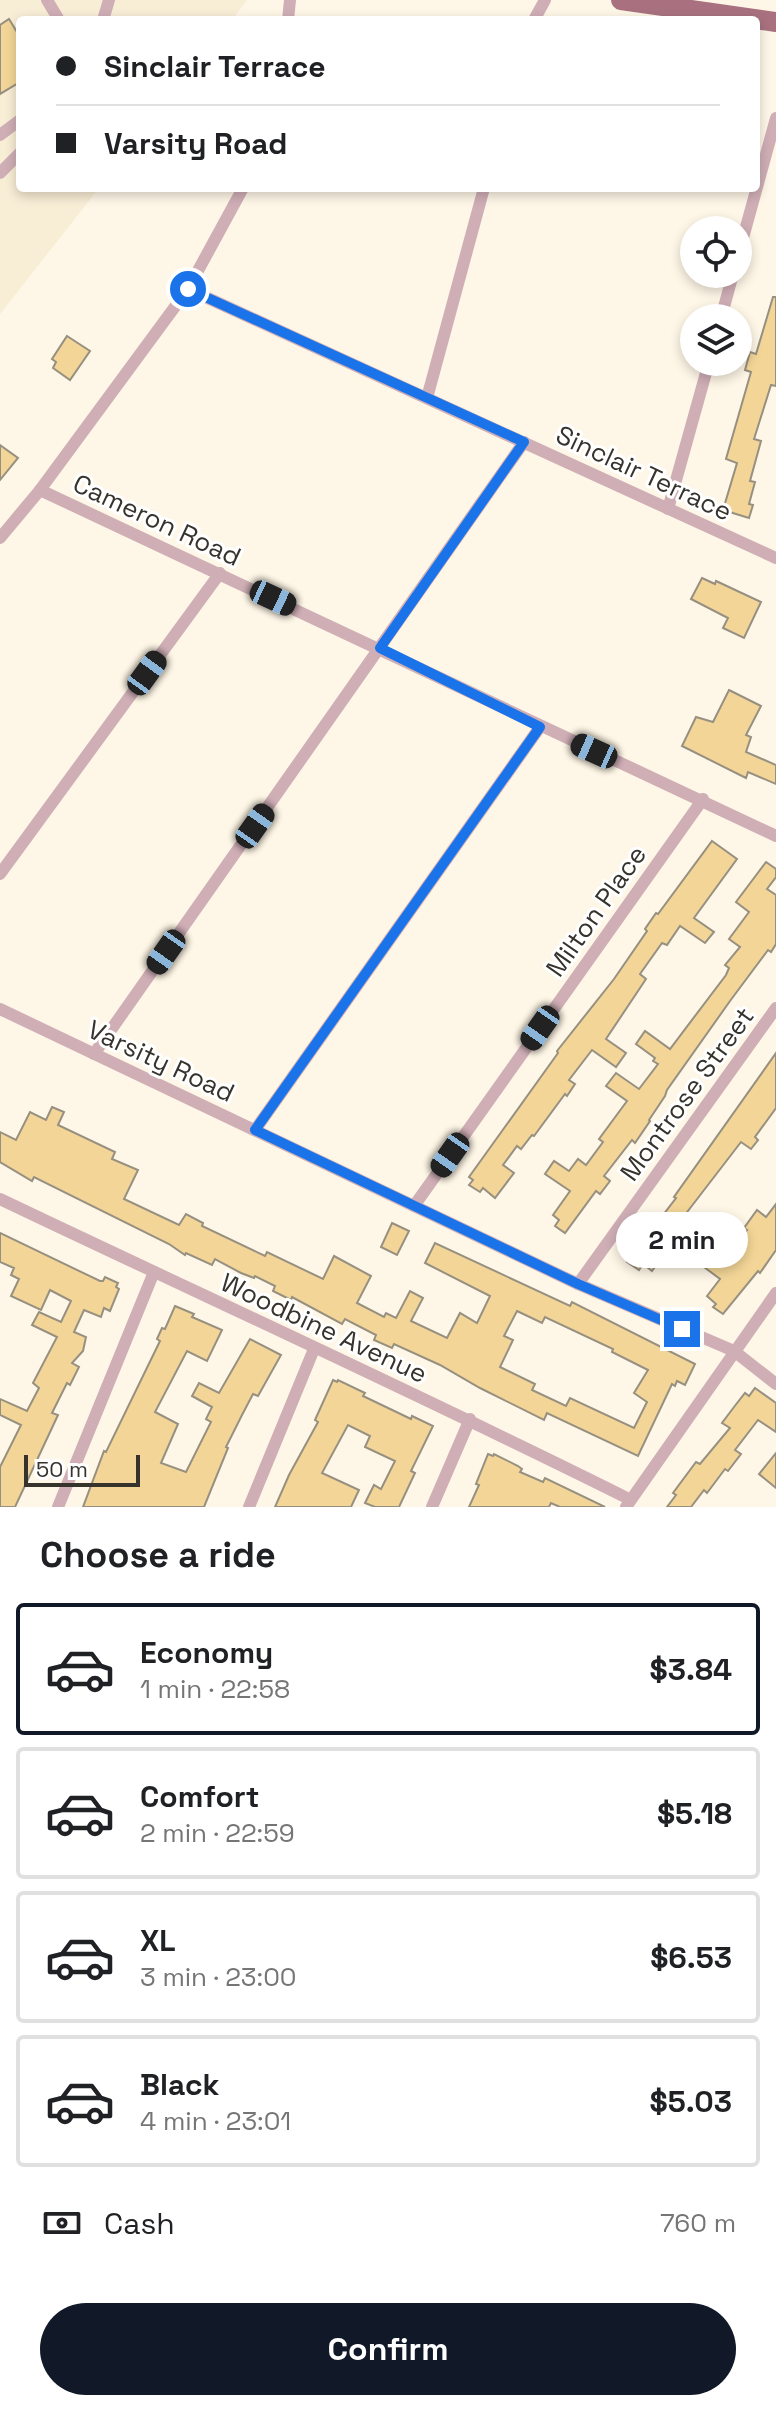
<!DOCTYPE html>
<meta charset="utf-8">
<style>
:root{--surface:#fff;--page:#f6f6f6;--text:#202124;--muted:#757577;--line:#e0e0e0;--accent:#111827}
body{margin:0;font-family:"Space Grotesk",sans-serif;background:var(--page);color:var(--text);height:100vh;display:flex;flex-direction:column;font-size:30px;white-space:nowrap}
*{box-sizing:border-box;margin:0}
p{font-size:26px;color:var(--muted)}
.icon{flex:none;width:44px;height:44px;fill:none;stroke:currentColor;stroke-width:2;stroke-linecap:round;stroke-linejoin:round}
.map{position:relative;height:1507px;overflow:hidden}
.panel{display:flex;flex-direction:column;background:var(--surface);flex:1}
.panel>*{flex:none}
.banner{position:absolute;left:16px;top:16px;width:744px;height:176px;border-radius:8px;box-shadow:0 4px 12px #0003;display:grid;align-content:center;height:176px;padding:0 40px;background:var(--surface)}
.fabs{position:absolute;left:680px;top:216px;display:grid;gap:16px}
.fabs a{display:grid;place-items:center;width:72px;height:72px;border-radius:50%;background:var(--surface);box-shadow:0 4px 12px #0003;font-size:40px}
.scale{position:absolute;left:24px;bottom:20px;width:116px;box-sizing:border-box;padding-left:8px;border:4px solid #36332c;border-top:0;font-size:22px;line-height:28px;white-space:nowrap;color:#36332c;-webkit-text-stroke:6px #fff;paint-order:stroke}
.end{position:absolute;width:36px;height:36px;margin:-18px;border:10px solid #1a73e8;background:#fff;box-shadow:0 0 0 4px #fff}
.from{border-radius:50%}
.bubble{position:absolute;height:56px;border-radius:28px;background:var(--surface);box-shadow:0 4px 12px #0003;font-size:26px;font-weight:600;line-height:56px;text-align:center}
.car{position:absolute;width:24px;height:48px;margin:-24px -12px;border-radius:10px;box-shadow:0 0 6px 2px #0007;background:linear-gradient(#222 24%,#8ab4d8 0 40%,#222 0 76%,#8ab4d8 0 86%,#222 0)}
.banner b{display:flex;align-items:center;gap:28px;height:76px;font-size:30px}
.banner b+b{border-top:2px solid var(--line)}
.banner i{width:20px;height:20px;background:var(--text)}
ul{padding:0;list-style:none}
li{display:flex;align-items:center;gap:24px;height:132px;margin:0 16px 12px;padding:0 24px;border:4px solid var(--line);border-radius:8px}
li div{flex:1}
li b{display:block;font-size:30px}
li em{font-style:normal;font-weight:600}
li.active{border-color:var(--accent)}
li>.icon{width:72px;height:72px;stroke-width:1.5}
h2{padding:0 40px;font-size:36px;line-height:96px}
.pay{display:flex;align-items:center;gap:20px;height:88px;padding:0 40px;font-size:30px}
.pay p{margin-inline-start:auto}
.primary-button{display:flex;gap:16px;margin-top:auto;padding:16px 40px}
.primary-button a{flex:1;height:92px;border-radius:48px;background:var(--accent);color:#fff;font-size:32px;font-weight:600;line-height:92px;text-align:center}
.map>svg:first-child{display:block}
.built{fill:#f8edd5}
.building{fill:#f3d697;stroke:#979081;stroke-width:2;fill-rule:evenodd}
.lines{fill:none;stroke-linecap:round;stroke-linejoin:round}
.minor{stroke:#cfaeb6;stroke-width:12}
.primary{stroke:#a97180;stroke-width:20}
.route{stroke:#1a73e8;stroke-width:10}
.labels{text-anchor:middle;stroke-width:6;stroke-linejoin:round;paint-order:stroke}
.street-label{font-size:26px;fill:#36332c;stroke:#fff}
</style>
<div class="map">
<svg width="776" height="1507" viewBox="0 0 776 1507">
<rect width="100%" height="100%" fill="#fef6e6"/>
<path class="built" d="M0 0H247L232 20H20V188H99L0 314Z"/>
<g class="building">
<path d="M9 19 20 37V82L0 94V25Z"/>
<path d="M773 297H776V386L771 385 754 439 761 441 750 481 755 482 749 504 753 505 749 518 723 510 737 463 726 459 751 372 745 370 750 352 756 354Z"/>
<path d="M67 336 90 351 70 380 53 368 56 362 52 359Z"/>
<path d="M0 445 18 458 0 480Z"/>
<path d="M702 578 715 584 716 581 761 602 744 638 723 628 728 618 691 599Z"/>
<path d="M729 690 761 706 746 735 751 737 746 752 776 765V784L748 772 746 778 682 746 696 717 713 722Z"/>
<path d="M712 841 737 859 694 918 714 932 705 943 680 926 667 945 662 943 640 974 646 979 606 1039 626 1053 616 1067 592 1050 569 1080 575 1084 567 1096 565 1094 534 1136 532 1135 521 1149 517 1146 503 1165 514 1173 495 1198 483 1188 480 1192 469 1185 473 1180 469 1177 558 1053 557 1051 614 979 647 931 645 929 656 913 658 914Z"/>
<path d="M766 862 776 869V877L767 889 776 895V944L771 952 768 950 730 1001 667 1090 665 1096 649 1120 650 1121 635 1143 632 1140 604 1176 610 1181 600 1194 596 1191 565 1233 555 1226 559 1220 553 1215 570 1191 545 1174 554 1161 569 1171 578 1159 586 1165 603 1142 599 1139 627 1101 606 1086 616 1073 639 1089 658 1064 653 1061 655 1058 636 1044 645 1031 670 1049 726 975 729 968 725 965 740 947 729 939 749 912 736 902Z"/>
<path d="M776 1053V1108L755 1137 758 1140 751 1149 741 1142 681 1220 687 1225 680 1234 677 1232 659 1255 662 1257 652 1271 643 1264 639 1270 627 1262 676 1198 674 1197Z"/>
<path d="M52 1107 64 1112 58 1125 115 1152 112 1159 138 1170 124 1199 179 1225 186 1214 203 1223 202 1226 265 1256 267 1252 323 1279 334 1256 371 1276 357 1303 384 1317 386 1313 396 1318 410 1291 423 1298 411 1321 447 1338 460 1313 477 1323 490 1296 425 1263 435 1243 570 1306 572 1302 695 1364 685 1385 677 1381 675 1386 672 1384 638 1456 547 1413 544 1420 480 1388 440 1365 394 1344 392 1348 374 1340 376 1335 345 1319 342 1324 292 1297 291 1300 273 1291 275 1286 255 1276 254 1278 241 1273 215 1259 212 1265 186 1253 185 1255 169 1244 34 1177 32 1181 0 1162V1132L16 1140 30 1112 46 1120ZM517 1311 542 1323 545 1317 613 1349 612 1352 648 1370 634 1393 647 1402 634 1428 570 1398 566 1406 532 1390 535 1384 500 1367 513 1340 504 1336Z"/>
<path d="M776 1204V1250L760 1273 758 1271 723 1314 713 1307 716 1304 707 1296 720 1279 696 1261 705 1250 724 1264 747 1230 744 1228 757 1210 766 1217Z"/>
<path d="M392 1223 409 1231 397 1255 381 1247Z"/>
<path d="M0 1233 100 1281H103L105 1277 118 1283 116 1287 119 1289 110 1311 104 1308 101 1317 84 1310 74 1332 86 1337 83 1351 72 1363 79 1367 70 1385 67 1383 52 1413 58 1415 15 1507H0V1467L21 1425 0 1415V1399L27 1411 39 1388 33 1383 57 1337 32 1325 39 1312 61 1322 71 1301 50 1290 41 1310 11 1296 19 1279 11 1275 14 1268 0 1262Z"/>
<path d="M175 1306 194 1314 192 1317 222 1330 207 1361 187 1351 155 1412 178 1424 161 1463 186 1472 211 1422 206 1419 212 1407 192 1396 199 1383 219 1393 250 1339 281 1355 258 1396 253 1394 242 1415 226 1447 228 1448 204 1507H83L104 1451 106 1452 160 1341 157 1339 162 1328 165 1329Z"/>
<path d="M333 1380 337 1382 338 1380 365 1393 363 1396 411 1419 412 1416 433 1426 411 1471 415 1473 399 1507H375L365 1503 374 1485 381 1489 395 1461 365 1447 370 1436 348 1425 322 1473 359 1490 351 1507H275L289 1475 318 1422 315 1420Z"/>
<path d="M755 1388 776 1403V1432L758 1420 735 1450 741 1454 728 1471 725 1469 707 1493 704 1490 691 1507H667L676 1495 673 1493 696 1462 700 1464 730 1428 722 1423 734 1407 745 1393 749 1396Z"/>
<path d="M776 1453V1488L759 1474Z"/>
<path d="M488 1454 493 1456 494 1454 518 1466 522 1469 520 1472 543 1482 545 1478 605 1507H560L551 1503 549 1507H469L479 1485 476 1484Z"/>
</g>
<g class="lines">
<g class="minor">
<path d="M47 0 59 20"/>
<path d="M103 20 109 0"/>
<path d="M288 20 290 0"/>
<path d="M534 20 545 0"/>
<path d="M0 135 20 120"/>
<path d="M0 173 20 153"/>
<path d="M738 256 776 118"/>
<path d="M188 289 776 558"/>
<path d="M721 318 733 274"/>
<path d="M427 398 484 188"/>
<path d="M40 490 776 836"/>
<path d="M668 509 709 362"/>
<path d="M0 538 40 490 188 289 243 188"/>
<path d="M0 874 220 573"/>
<path d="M0 1009 578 1284 734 1351 776 1384"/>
<path d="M94 1054 524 442"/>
<path d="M255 1130 540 727"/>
<path d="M0 1199C210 1299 421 1395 629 1499"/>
<path d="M414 1206 703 799"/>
<path d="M578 1284 776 1008"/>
<path d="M58 1507 154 1272"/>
<path d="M249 1507 314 1349"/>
<path d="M432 1507 470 1419"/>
<path d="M626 1507 776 1293"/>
</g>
<path class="primary" d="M621 0 776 22"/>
</g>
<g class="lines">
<path class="route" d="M188 289 524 442 380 648 540 727 255 1130 578 1284 682 1329"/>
</g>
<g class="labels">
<g class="street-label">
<text transform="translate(644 473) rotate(25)" y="9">Sinclair Terrace</text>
<text transform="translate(157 520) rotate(25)" y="9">Cameron Road</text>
<text transform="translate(596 911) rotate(-55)" y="9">Milton Place</text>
<text transform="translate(161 1061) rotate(25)" y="9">Varsity Road</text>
<text transform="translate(687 1094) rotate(-54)" y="9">Montrose Street</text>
<text transform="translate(324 1328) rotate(25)" y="9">Woodbine Avenue</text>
</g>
</g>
</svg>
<div class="fabs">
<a><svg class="icon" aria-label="locate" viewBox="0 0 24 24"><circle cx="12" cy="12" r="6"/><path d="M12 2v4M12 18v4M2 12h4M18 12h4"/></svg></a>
<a><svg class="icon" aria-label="layers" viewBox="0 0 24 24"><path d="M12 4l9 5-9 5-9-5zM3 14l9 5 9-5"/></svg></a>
</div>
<div class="scale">50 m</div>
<i class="end from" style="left:188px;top:289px"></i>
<i class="end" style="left:682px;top:1329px"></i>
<div class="bubble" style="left:616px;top:1212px;width:132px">2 min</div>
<i class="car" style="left:273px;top:598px;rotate:115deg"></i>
<i class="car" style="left:147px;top:673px;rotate:36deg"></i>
<i class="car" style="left:594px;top:751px;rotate:294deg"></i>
<i class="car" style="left:255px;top:826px;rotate:35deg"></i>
<i class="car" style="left:166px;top:952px;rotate:215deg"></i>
<i class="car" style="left:540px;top:1028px;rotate:215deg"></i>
<i class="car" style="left:450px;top:1155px;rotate:215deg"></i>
<div class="banner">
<b><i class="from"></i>Sinclair Terrace</b>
<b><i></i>Varsity Road</b>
</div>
</div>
<section class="panel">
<h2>Choose a ride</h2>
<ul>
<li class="active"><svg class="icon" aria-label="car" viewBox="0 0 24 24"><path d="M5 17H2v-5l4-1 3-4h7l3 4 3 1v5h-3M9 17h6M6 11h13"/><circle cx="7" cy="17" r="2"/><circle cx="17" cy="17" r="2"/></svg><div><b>Economy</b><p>1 min · 22:58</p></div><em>$3.84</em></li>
<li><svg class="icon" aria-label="car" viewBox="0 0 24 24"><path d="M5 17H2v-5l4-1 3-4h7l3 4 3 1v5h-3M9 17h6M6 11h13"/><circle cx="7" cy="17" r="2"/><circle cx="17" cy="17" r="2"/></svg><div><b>Comfort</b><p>2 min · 22:59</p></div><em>$5.18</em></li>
<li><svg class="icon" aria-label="car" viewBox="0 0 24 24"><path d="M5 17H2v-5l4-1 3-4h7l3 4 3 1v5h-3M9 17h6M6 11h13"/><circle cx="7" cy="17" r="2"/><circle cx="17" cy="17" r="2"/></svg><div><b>XL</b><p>3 min · 23:00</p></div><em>$6.53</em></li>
<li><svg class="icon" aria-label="car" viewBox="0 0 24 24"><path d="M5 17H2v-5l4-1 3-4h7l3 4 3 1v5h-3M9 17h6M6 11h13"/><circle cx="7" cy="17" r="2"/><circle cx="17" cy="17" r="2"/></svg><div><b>Black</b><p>4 min · 23:01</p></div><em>$5.03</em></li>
</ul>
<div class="pay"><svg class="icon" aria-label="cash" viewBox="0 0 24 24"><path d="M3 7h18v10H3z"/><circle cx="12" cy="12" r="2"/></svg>Cash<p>760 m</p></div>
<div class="primary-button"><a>Confirm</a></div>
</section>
